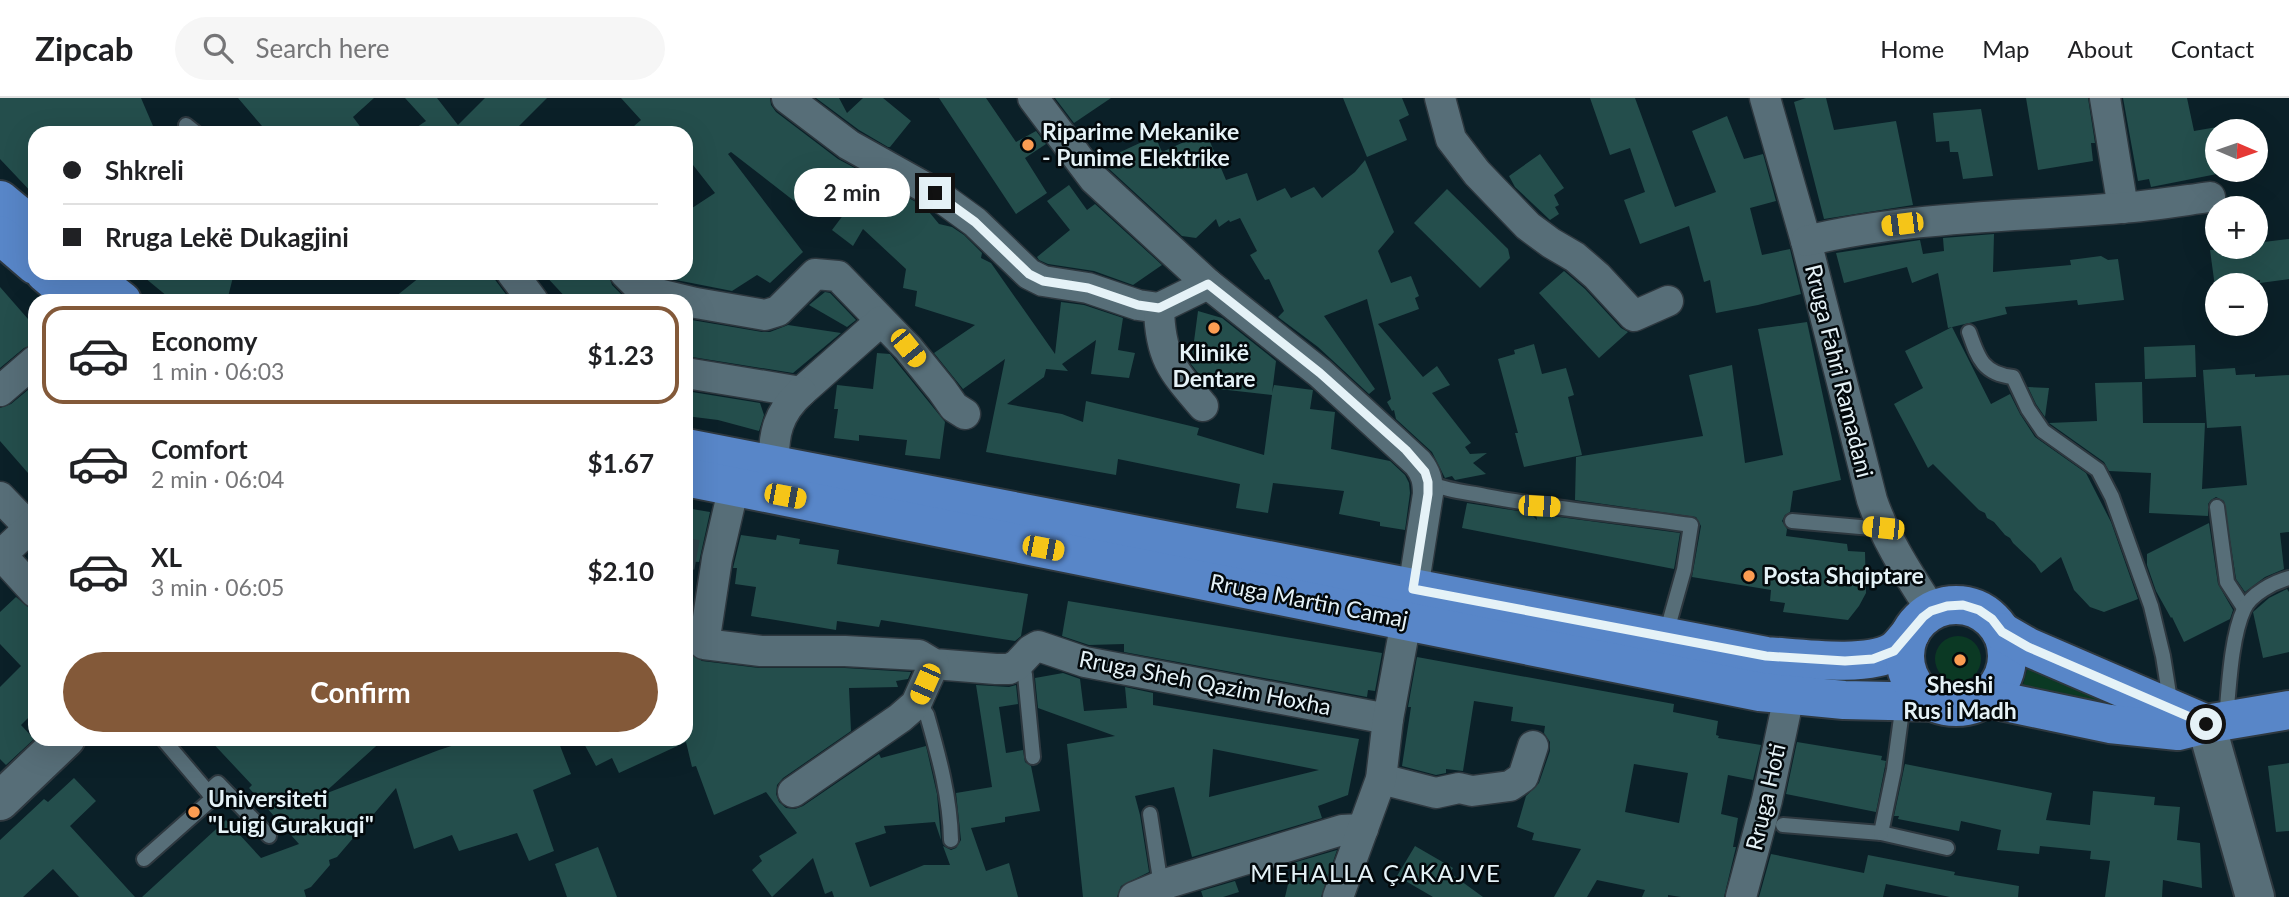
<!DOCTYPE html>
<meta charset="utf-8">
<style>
:root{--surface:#fff;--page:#f6f6f6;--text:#202124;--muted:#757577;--line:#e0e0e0;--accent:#835939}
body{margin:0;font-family:Lato,sans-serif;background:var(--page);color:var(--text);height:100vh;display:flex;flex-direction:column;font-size:26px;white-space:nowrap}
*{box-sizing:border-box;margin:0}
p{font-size:23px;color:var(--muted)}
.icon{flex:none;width:38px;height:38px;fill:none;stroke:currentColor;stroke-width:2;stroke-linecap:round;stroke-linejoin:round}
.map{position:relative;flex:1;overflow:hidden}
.sheet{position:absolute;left:28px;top:196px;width:665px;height:452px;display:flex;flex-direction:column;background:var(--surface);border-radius:21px;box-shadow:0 7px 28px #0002}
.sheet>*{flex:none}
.hud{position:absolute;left:28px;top:28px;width:665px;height:154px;border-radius:21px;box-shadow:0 7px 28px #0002;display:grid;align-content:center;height:154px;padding:0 35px;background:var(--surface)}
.needle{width:46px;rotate:92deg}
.tools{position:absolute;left:2205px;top:21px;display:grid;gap:14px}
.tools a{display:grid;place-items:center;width:63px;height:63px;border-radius:50%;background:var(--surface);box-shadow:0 7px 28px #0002;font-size:35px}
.end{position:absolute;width:32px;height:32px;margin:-16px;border:9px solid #e5f2f7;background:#111;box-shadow:0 0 0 4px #111}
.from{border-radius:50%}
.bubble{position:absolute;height:49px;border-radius:24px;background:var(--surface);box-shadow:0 7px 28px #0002;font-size:23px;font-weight:700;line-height:49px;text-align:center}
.car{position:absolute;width:21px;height:42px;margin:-21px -10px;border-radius:9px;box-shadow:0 0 5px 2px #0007;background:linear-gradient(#f5c518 24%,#345 0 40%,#f5c518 0 76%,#345 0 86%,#f5c518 0)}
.hud b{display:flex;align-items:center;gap:24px;height:66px;font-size:26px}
.hud b+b{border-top:2px solid var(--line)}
.hud i{width:18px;height:18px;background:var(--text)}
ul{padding:12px 0 0;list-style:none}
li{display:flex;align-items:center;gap:21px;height:98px;margin:0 14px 10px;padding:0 21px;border:4px solid transparent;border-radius:21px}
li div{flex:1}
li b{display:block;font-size:26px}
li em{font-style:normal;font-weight:700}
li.current{border-color:var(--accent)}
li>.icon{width:63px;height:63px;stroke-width:1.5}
.button{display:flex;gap:14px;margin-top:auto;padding:14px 35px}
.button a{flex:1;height:80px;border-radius:42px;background:var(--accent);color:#fff;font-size:28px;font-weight:700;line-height:80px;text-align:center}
header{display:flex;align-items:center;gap:42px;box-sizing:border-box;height:98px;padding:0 35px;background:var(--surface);border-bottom:2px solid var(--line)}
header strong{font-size:33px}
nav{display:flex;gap:38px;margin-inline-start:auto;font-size:24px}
.search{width:490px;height:63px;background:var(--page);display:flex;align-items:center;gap:18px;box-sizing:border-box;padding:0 24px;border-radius:38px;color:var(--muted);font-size:26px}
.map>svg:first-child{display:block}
.green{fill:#0b3924}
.building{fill:#244e4c;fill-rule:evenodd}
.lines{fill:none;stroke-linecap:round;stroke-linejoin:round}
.street-tunnel{stroke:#2c4047;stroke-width:30;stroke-dasharray:30 15;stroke-linecap:butt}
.lane-casing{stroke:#2e383f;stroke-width:18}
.street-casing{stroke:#2e383f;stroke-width:33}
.secondary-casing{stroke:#2e383f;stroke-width:42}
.primary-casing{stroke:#2e383f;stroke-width:42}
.lane{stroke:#576e78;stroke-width:14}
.street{stroke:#576e78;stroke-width:30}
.secondary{stroke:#576e78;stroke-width:38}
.primary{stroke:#5886c8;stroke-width:38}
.route{stroke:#e5f2f7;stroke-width:9}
.poi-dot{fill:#fc9d52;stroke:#03090c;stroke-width:2.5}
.labels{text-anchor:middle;stroke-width:5;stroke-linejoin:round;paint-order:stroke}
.poi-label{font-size:23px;font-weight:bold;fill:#e5f2f7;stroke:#03090c;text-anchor:start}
.street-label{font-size:23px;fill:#e5f2f7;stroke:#03090c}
.neighbourhood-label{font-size:24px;letter-spacing:2px;fill:#e5f2f7;stroke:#03090c}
</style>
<header>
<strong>Zipcab</strong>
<div class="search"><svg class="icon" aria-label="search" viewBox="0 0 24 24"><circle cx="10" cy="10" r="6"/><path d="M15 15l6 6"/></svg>Search here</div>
<nav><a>Home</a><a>Map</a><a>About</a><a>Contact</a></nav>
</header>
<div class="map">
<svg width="2289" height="799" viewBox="0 0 2289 799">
<rect width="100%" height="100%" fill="#0b2028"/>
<g class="green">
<circle cx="1958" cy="561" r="23"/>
<path d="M2028 569 2131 615 2020 597Z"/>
</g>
<g class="building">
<path d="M0 0H141L156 35H35V98L0 61Z"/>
<path d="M238 0H374L353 19 365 35H268Z"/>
<path d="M405 0H437L458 27 485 0H547L512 35H408L426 23Z"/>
<path d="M621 0H770L771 7 776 14 838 61 864 75 850 91 888 119 905 98 925 109 939 126 952 129 964 137 982 155 981 160 991 165 1055 256 1061 204 1084 207 1123 220 1118 252 1135 255 1129 280 1091 276 1096 242 1062 266 1068 273 1046 271 1044 279 1007 306 1062 316 1083 324 1086 303 1199 330 1197 337 1264 357 1272 297 1210 290 1191 266 1198 213 1222 220 1276 263 1272 295 1274 287 1313 292 1310 311 1335 314 1331 351 1390 363 1405 377 1409 385 1410 395 1405 432 1380 428V424L1339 416 1344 393 1273 385 1268 415 1236 410 1240 386 1118 361 1116 377 986 354 1005 261 963 291 934 255 975 227 915 208 917 193 903 190 906 171 863 131 853 148 832 132 847 112 817 86 798 106 731 54 728 56 803 154 770 185 757 177 732 193 671 181 686 176V114L715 95 686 58V35H626L641 22Z"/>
<path d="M816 0H839L847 15 863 0H883L911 23 890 49H888L859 32Z"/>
<path d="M939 0H986L1016 44 1036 33 1046 46 1025 60 1047 95 1016 116Z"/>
<path d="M1055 0H1111L1074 25Z"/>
<path d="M1343 0H1402L1409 17 1399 22 1407 42 1367 59Z"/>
<path d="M1590 0H1635L1675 109 1716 94 1692 33 1727 18 1744 61 1763 56 1776 103 1750 110 1762 157 1790 151 1801 196 1758 207 1716 215 1710 182 1704 184 1689 128 1640 146 1624 102 1645 94 1630 50 1610 57Z"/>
<path d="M1806 0H1826L1834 32 1896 23 1913 107 1824 121 1794 4Z"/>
<path d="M2026 0H2088L2095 45H2091L2093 63 2038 72Z"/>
<path d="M2123 0H2187L2194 33 2217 29V76L2151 89 2149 81 2138 83Z"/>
<path d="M1981 11 1993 78 1963 81 1958 54H1950L1949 43 1936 44 1933 15Z"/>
<path d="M1206 34 1226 82 1247 75 1257 103 1285 90 1291 100 1314 89 1322 100 1355 74 1365 62 1394 134 1378 153 1391 185 1411 178 1419 198 1415 200 1419 211 1378 226 1423 279 1437 268 1450 287 1432 295 1471 345 1465 349 1470 356 1487 355 1473 365 1486 376 1455 382 1452 378 1445 380 1432 354 1396 321 1394 312 1392 313 1387 304 1391 301 1367 201 1324 218 1375 291 1369 296 1318 249 1278 219 1284 213 1269 181 1265 182 1250 157 1257 153 1240 120 1230 124 1229 122 1219 129 1216 121 1196 140 1182 138 1107 69 1103 62 1155 38 1162 54Z"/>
<path d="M1540 56 1564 90 1554 97 1559 107 1555 109 1559 116 1550 122 1515 89 1509 78Z"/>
<path d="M1069 87 1087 112 1095 106 1162 167 1133 187 1094 173 1048 166 1039 162 1037 159 1070 132 1047 103Z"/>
<path d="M1447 91 1508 151 1510 160 1480 190 1414 125Z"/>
<path d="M1994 136 1993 174 2071 167 2070 162 2101 158 2108 162 2118 161 2124 202 2078 207 2077 202 2005 209 2007 216 1948 230 1938 175 1912 185 1907 169 1844 185 1836 155 1920 142 1923 156 1944 153 1943 140Z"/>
<path d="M2289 141V181L2260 185V182L2215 189 2210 152 2256 149V145Z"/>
<path d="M1564 173 1585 191 1621 230 1628 234 1599 260 1539 195Z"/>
<path d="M139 175H234L227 203H173Z"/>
<path d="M425 175H490L511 203H390Z"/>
<path d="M543 175H608L612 187 628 203H569Z"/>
<path d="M0 189 35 229V246L24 250 0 270Z"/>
<path d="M825 194 830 195 856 222 847 229 809 207Z"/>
<path d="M686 221 762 234H770L788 227 841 235 793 275 686 258Z"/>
<path d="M1807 224 1841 382 1793 393 1790 414 1785 417 1782 423 1787 431 1786 438 1847 446 1848 453 1865 454 1866 495 1859 508 1848 522 1783 514 1785 505 1770 503 1771 492 1692 479 1701 428 1696 419 1575 402 1576 359 1703 338 1689 277 1732 267 1745 365 1783 357 1758 231Z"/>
<path d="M1952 229 1991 306 2010 296 2020 316 2035 339 2086 375 2111 424 2138 501 2104 514 2090 509 2074 492 2061 459 2041 475 2035 466 2013 445 2010 440 2005 437 1994 424 1987 420 1985 415 1979 412 1933 366 1928 370 1894 306 1923 290 1905 253Z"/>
<path d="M1534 246 1542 276 1566 270 1574 297 1568 299 1582 357 1524 369 1515 335H1518L1498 261 1515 256 1514 252Z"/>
<path d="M2195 247 2196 279 2145 281 2144 249Z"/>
<path d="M877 255 890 256 945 324 940 361 905 357 907 342 859 337V343L834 340 838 311H834L837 287 873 291Z"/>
<path d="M2235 270 2236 277 2255 276V279L2289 277V434L2280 435 2284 471 2265 479 2245 494 2236 481 2224 403 2216 399 2211 402 2208 406V418L2149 415 2151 375 2109 373 2104 364 2049 325 2097 323 2095 285 2142 284 2143 325H2205L2202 391 2247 387 2241 328 2207 330 2203 272Z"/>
<path d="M35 286V383L0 343V310L11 306Z"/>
<path d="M2028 289 2049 290 2045 319 2036 306Z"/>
<path d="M686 293 760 305 764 317 759 333 718 322 686 318Z"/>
<path d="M1467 405 1530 415 1537 422 1536 416 1680 435 1674 471 1462 430Z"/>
<path d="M686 410 710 414 699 464 686 463Z"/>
<path d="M2209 425 2218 486 2233 512 2230 521 2184 544 2172 519 2171 520 2156 493 2147 467V456Z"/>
<path d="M741 437 776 442 777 437 800 441 799 446 839 452 837 466 1028 496 1021 538 1015 543 881 522 879 529 837 523 836 532 751 518 756 489 735 486 737 470H733Z"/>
<path d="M2287 491 2289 494V554L2263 560 2253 514 2269 500Z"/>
<path d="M16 499 29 510 35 511V613L21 627 34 641 6 667 0 661V589L21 568 0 546V514Z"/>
<path d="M1068 503 1382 555 1375 593 1368 592 1367 599 1124 554V546L1089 547 1062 538Z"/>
<path d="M691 556 702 563 759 570H845L911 574 908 581 896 583 898 589 849 590 851 633 783 680 777 687 776 696 779 704 786 710 795 711 803 708 879 656 881 660 926 648 937 696 941 742 935 724 884 728 886 735 855 745 870 789 924 767H950L943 748 951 752 956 750 961 742 956 695 992 689 976 587 1009 589 1016 587 1018 606 999 609 1006 655 1023 652 1025 664 1031 668 1040 713 1005 719V724L971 730 986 773 1009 765 1018 799H834L832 793 825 796 813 760 772 799 752 772 762 763 759 758 797 735 766 694 714 717 696 668 692 669 686 644 619 675 612 660 596 668 581 640H686V557Z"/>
<path d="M1417 559 1674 606 1673 614 1718 623 1716 637 1719 638 1718 640 1761 647 1753 682 1728 677 1721 716 1738 720 1733 749H1736L1724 799H1681L1668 797V799H1642L1645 792 1597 782 1587 799H1554L1581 751 1532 742 1534 735 1517 729 1526 698 1539 685 1550 653V644L1544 635 1545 628 1511 623 1513 609 1474 603 1463 673 1446 671V675L1436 677 1402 668 1411 609H1408ZM1634 666 1688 675 1679 725 1625 714Z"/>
<path d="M1063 575 1080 581 1084 613 1127 610 1125 589 1153 595V607L1359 641 1348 697 1318 708 1322 720 1192 759 1174 689 1135 698 1140 717 1149 774 1121 788 1117 799H1083L1067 646 1115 638 1038 610 1035 580ZM1213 651 1319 672 1209 699Z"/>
<path d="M208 640H385L322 697 439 652 476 640H557L571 676 533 692 554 753 529 763 517 735 459 753 452 737 414 751 396 690 337 759 329 762 330 767 311 789 304 792 306 799H142L226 722 261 760 299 746 249 690 252 687Z"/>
<path d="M1797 644 1882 658 1881 662 1886 663 1876 714 1786 696Z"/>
<path d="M2289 665V733L2276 734 2268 668Z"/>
<path d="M1905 666 2052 695 2046 722 2090 727 2093 693 2155 699 2154 707 2180 709 2177 742 2200 745 2202 790 2163 782 2162 799H2105L2110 763 2090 761 2091 753 2040 748 2039 756 1997 752 2001 732 1961 723 1959 733 1898 721 1899 718H1894Z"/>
<path d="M74 680 96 703 70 728 135 799H79L53 771 23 799H0V742L44 701 48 704Z"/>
<path d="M1415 748 1453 770 1450 775 1483 799H1433L1397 778Z"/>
<path d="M598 749 617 799H567L555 766Z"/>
<path d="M1337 752 1321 799H1285L1293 765Z"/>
<path d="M1771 756 1864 775 1868 757 1955 774 1954 777 2019 788 2018 799H1950L1886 786 1883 799H1759Z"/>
<path d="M1235 783 1239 794 1223 799H1203L1201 793Z"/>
</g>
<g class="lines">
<path class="street-tunnel" d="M686 455 697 457"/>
<g class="lane-casing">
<g id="lane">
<path d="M186 27 196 35"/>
<path d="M1969 234C1978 260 1983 276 2013 279L2028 311 2043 333 2098 372 2112 399 2151 508 2163 558 2171 608"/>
<path d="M1428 384C1447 393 1466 394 1486 398 1554 411 1623 417 1691 427L1684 472 1666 536"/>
<path d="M2217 409 2227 484 2244 510"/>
<path d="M1792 423 1883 431"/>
<path d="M1021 563 1025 577 1033 659"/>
<path d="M916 606 923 611 927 617C939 659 950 699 951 742"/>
<path d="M2226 621C2229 589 2231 539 2244 511 2251 496 2274 484 2289 480"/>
<path d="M208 694 218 685 269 738"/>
<path d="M1150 716 1161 788"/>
<path d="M1783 727 1881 735 1947 750"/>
<path d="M1881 735 1894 672 1903 605"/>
<path d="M144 761 213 700 162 640"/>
</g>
</g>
<g class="street-casing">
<g id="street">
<path d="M787 0 849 47 935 95 975 124 1029 176 1043 183 1088 190 1138 207 1159 210 1208 186"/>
<path d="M1033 0 1094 81 1208 186 1320 275 1418 365C1426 375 1428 383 1428 396L1413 491"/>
<path d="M1440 0 1451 41 1477 75 1528 128 1551 145 1575 159 1597 178 1634 218 1668 203"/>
<path d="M1765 0 1806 143 1872 402C1886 443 1909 477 1932 513"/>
<path d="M2105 0 2123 110"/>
<path d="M1806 143C1909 118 2015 119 2120 110 2150 108 2180 103 2210 99"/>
<path d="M512 175 533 203"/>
<path d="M625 175 642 192 696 205 765 217 778 213 815 176 838 178 908 250 942 292 954 309 965 316"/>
<path d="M1159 210C1160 259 1172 272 1203 308"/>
<path d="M686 275 801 294 881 223"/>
<path d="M0 293 35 263"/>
<path d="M774 367C773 336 778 315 801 294"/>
<path d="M734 388 717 461 704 546 761 553H845L919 557 934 566 996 571H1009L1017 567 1031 552 1038 548 1085 564 1388 621"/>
<path d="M0 399 30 430"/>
<path d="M35 425 1 457 35 494"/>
<path d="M1381 681 1436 695 1459 690 1472 693 1510 688 1523 679 1533 648"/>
<path d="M793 694 900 620 916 606 934 566"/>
<path d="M1134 799 1168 785 1342 732 1363 731"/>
<path d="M1338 799 1381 681 1388 621 1406 523"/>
<path d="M1741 799 1767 702 1789 598"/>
</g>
</g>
<g class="secondary-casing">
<g id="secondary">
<path d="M2206 626 2255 799"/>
<path d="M0 703 66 640"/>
</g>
</g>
<g class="primary-casing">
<g id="primary">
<path d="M0 102 35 131"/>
<path d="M0 137 35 167"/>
<path d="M45 175 78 203"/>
<path d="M86 175 122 203"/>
<path d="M686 350 1766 558C1798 560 1868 570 1894 553 1900 549 1905 541 1910 536"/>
<path d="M686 379 1760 594 1844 602 1935 604"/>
<circle cx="1956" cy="558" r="51"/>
<path d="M2002 534 2028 549 2204 625"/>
<path d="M1986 600 2110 626 2178 633 2206 626 2289 612"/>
</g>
</g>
<use href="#lane" class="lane"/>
<use href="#street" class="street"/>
<use href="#secondary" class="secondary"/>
<use href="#primary" class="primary"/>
</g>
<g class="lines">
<path class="route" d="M935 95 975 124 1029 176 1043 183 1088 190 1138 207 1159 210 1208 186 1320 275 1406 352 1425 374 1428 384V396L1413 491 1766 558 1845 563 1873 561 1894 553 1923 519 1931 513 1947 508 1963 507 1979 512 1992 521 2002 534 2028 549 2206 626"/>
</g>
<g class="poi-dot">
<circle cx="1028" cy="47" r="7"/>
<circle cx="1214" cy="230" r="7"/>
<circle cx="1749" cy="478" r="7"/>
<circle cx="1960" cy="562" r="7"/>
<circle cx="194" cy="714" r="7"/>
</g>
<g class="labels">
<g class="poi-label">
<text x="1042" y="42">Riparime Mekanike<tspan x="1042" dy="26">- Punime Elektrike</tspan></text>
<text x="1214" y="263" text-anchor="middle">Klinikë<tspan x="1214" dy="26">Dentare</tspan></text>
<text x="1763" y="486">Posta Shqiptare</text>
<text x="1960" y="595" text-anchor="middle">Sheshi<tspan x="1960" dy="26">Rus i Madh</tspan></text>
<text x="208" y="709">Universiteti<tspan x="208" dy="26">"Luigj Gurakuqi"</tspan></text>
</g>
<g class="street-label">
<text transform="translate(1839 273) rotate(76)" y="8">Rruga Fahri Ramadani</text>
<text transform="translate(1309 503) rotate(11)" y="8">Rruga Martin Camaj</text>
<text transform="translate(1205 585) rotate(11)" y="8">Rruga Sheh Qazim Hoxha</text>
<text transform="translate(1766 699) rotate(-77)" y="8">Rruga Hoti</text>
</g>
<g class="neighbourhood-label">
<text x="1376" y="784">MEHALLA ÇAKAJVE</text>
</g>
</g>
</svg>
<div class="tools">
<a><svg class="needle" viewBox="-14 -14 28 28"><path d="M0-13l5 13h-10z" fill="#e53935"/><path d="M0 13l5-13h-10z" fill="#757577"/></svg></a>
<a>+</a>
<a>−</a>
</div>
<i class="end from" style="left:2206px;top:626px"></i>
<i class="end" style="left:935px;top:95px"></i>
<div class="bubble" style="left:794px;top:70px;width:116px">2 min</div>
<i class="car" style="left:1902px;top:126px;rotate:263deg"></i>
<i class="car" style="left:908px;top:250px;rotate:141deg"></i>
<i class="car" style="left:785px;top:398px;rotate:101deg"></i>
<i class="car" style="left:1539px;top:408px;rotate:93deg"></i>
<i class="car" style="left:1883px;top:430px;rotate:276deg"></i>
<i class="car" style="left:1043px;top:450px;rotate:101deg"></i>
<i class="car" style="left:925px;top:586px;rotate:204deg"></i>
<div class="hud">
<b><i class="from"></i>Shkreli</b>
<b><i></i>Rruga Lekë Dukagjini</b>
</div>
<section class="sheet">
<ul>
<li class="current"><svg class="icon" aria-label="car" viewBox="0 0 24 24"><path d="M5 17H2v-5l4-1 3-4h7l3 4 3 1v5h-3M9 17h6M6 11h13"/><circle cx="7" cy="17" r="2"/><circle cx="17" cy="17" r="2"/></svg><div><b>Economy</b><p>1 min · 06:03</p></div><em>$1.23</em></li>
<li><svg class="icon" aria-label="car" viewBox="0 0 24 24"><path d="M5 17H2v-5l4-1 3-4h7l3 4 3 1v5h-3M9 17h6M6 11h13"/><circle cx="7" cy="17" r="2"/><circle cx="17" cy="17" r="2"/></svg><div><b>Comfort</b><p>2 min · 06:04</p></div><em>$1.67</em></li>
<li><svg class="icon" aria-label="car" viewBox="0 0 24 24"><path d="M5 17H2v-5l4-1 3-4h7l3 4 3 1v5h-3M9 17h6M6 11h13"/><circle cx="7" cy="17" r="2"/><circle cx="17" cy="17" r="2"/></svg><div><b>XL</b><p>3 min · 06:05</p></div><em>$2.10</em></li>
</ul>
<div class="button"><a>Confirm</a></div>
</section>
</div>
